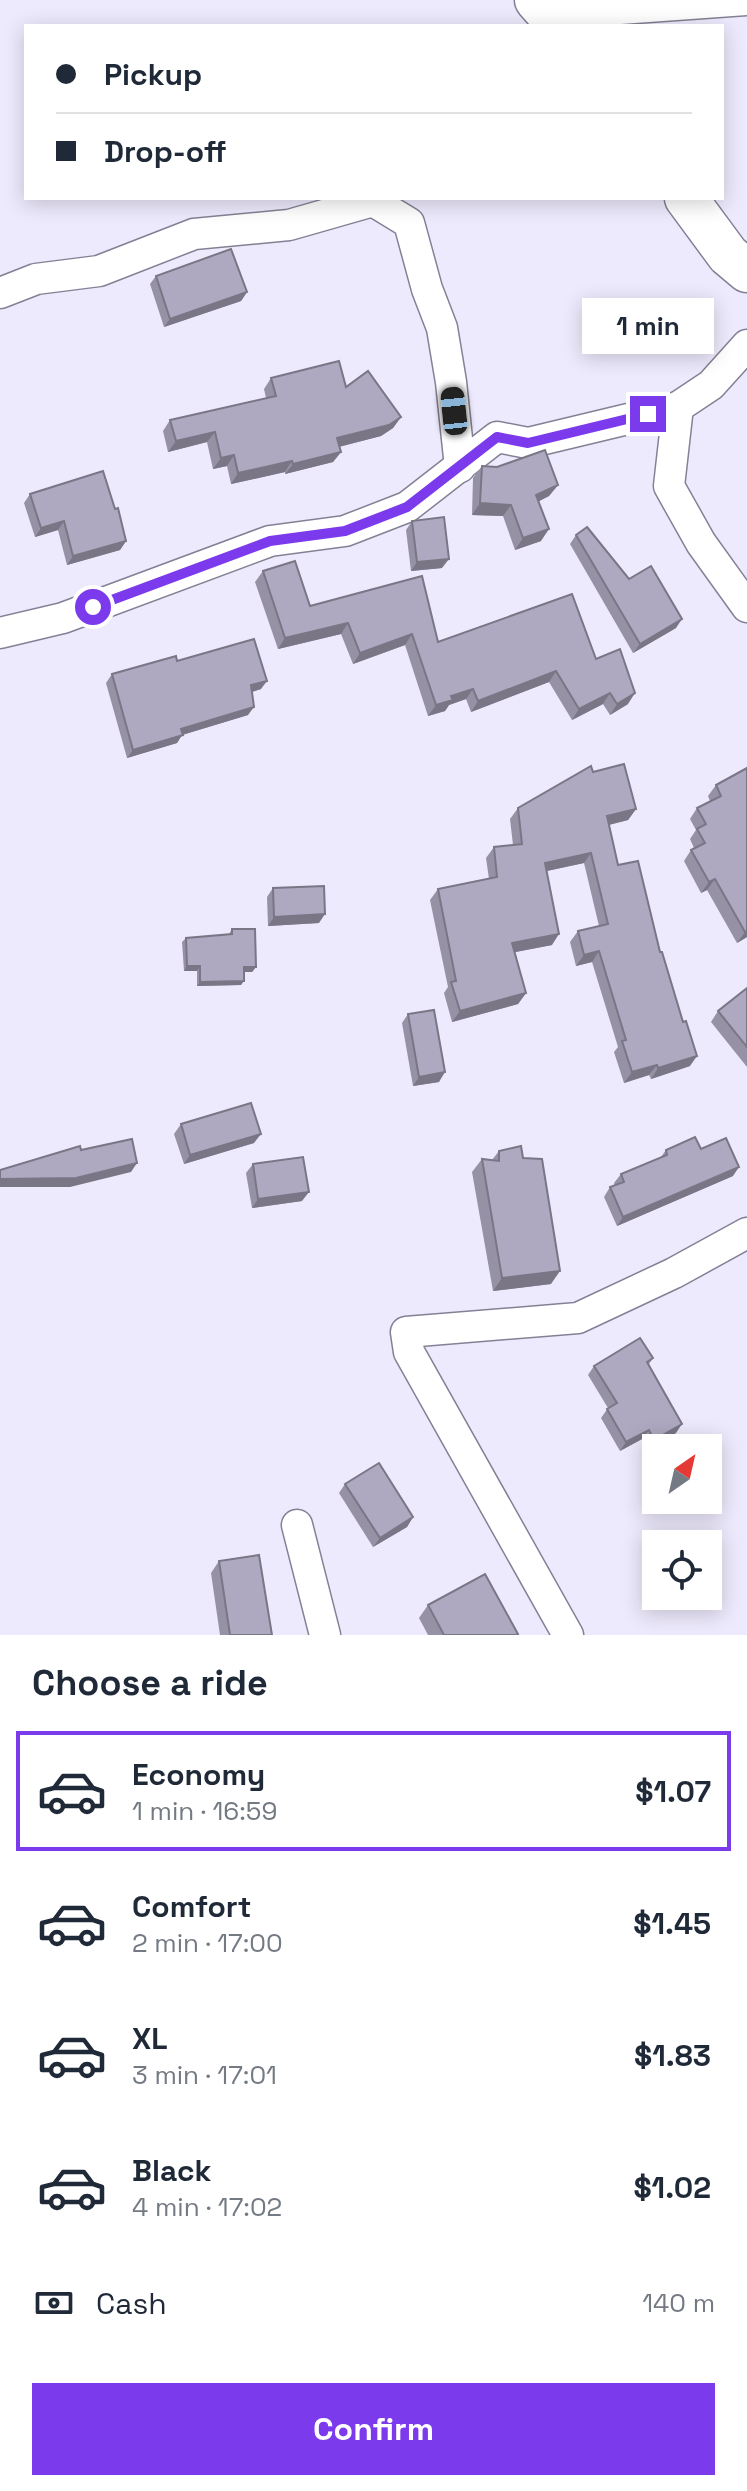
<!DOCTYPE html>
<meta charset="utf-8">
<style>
:root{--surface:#fff;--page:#f6f6f7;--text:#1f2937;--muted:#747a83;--line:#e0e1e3;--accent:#7c3aed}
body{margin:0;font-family:"Space Grotesk",sans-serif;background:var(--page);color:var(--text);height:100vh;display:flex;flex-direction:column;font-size:30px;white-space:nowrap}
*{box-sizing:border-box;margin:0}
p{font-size:26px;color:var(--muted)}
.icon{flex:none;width:44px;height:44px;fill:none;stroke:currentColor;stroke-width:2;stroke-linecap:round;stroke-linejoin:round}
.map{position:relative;height:1635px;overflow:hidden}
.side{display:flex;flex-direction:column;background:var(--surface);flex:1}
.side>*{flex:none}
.guide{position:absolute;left:24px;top:24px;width:700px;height:176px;border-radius:0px;box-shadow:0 4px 20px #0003;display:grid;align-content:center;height:176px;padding:0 32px;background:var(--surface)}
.needle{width:52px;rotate:34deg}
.fabs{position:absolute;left:642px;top:1434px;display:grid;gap:16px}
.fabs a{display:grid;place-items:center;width:80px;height:80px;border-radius:0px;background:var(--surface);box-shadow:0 4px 20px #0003;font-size:40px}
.end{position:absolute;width:36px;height:36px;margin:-18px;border:10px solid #7c3aed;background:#fff;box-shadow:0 0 0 4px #fff}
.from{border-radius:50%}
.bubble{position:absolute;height:56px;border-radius:0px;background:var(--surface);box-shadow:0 4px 20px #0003;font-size:26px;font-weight:600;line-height:56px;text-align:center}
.car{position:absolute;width:24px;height:48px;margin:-24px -12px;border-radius:10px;box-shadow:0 0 6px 2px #0007;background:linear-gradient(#222 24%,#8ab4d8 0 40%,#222 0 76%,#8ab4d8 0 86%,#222 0)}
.guide b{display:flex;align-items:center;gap:28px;height:76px;font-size:30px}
.guide b+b{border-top:2px solid var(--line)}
.guide i{width:20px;height:20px;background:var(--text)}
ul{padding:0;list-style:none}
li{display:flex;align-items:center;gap:24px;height:120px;margin:0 16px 12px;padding:0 16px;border:4px solid transparent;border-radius:0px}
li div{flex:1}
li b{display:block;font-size:30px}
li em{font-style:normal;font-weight:600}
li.on{border-color:var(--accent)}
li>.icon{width:72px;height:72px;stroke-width:1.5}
h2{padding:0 32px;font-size:36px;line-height:96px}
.pay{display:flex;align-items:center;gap:20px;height:88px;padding:0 32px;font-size:30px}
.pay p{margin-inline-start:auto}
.cta{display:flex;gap:16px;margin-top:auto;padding:16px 32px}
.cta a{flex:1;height:92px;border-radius:0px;background:var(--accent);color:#fff;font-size:32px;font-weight:600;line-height:92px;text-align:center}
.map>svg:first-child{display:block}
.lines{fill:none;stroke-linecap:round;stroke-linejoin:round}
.street-casing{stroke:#848095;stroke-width:33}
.secondary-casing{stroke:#848095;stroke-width:45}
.street{stroke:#fff;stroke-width:30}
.secondary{stroke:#fff;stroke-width:42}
.wall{fill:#9691a5}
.shaded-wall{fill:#7a7686}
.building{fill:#aea9c0;stroke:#7a7686;stroke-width:2}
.route{stroke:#7c3aed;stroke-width:10}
</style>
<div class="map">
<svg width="747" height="1635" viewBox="0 0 747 1635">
<rect width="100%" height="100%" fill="#eeeafd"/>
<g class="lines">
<g class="street-casing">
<g id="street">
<path d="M550 14 747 0"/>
<path d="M0 293 36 279 99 271 194 234 289 225 373 201 409 223 427 289 442 328 451 382 460 467"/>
<path d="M747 345 711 385 678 407 669 486 701 543 747 607"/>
<path d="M0 633 63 618 270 541 345 531 407 507 497 437 528 443 678 407"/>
<path d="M297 1525 325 1635"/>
<path d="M568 1635 409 1352 406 1332 578 1318 674 1273 747 1233"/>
</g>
</g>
<g class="secondary-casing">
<g id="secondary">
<path d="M536 0 559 26"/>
<path d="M686 198 728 255 747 271"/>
</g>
</g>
<use href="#street" class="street"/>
<use href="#secondary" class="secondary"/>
</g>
<g class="wall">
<path d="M156 276 247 292 241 301 164 327 150 284Z"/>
<path d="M271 378 346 387 401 417 393 428 381 436 339 447 341 452 333 462 285 474V472L231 484 227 466 213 469 207 442 168 452 163 431 170 420 266 398 264 389Z"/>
<path d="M482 466 558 485 549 496 539 501 541 541 515 550 503 516 472 515 473 478Z"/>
<path d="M30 494 115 509 126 541 120 550 67 565 58 530 35 537 24 503Z"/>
<path d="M412 521 442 568 411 571 406 530Z"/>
<path d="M576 535 629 579 676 628 633 653 570 544Z"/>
<path d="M263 571 310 606 438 642 596 659 628 704 610 715 603 704 572 720 549 682 471 712 466 699 449 705 445 711 428 716 405 645 353 664 341 634 278 649 255 582Z"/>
<path d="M177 661 261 689 252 692 248 715 182 735 177 743 127 758 106 683 112 674Z"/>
<path d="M747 768V937L737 943 707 890 701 893 684 861 691 850 694 848 690 839 696 830 690 819 697 808 710 801 708 796 716 785Z"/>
<path d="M593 772 636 809 628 820 609 825 618 865 660 952 690 1066 651 1079 649 1075 624 1083 614 1052 618 1047 592 962 576 966 570 942 578 931 599 926 584 863 547 871 552 945 515 952 526 993 518 1004 452 1022 444 993 448 987 430 900 438 889 489 879 486 858 494 847 513 845 510 819 518 808Z"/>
<path d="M273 888 319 923 268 926 267 897Z"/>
<path d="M232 929 256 967 252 972H244L241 985 197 986V971H184L182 942 186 938 229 934Z"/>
<path d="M747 988V1067L711 1022 718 1011Z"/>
<path d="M408 1014 439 1082 413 1086 402 1023Z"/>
<path d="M181 1124 254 1143 184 1164 174 1134Z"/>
<path d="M666 1150 733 1176 617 1226 604 1197 610 1187 615 1186 614 1183 621 1174 661 1157Z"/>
<path d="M499 1151 523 1158 551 1284 493 1291 472 1172 482 1159 492 1160Z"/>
<path d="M253 1164 302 1201 252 1208 246 1173Z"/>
<path d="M653 1358 649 1364 676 1433 647 1449 642 1439 620 1451 601 1418 608 1408 588 1375 594 1366Z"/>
<path d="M345 1484 413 1517 407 1527 373 1547 339 1493Z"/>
<path d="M219 1561 272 1635H220L211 1573Z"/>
<path d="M428 1605 518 1634V1635H428L419 1618Z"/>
</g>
<g class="shaded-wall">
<path d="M247 292 241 301 164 327 170 319Z"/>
<path d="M401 417 393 428 381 436 330 449 337 438Z"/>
<path d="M215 432 207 442 168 452 176 441Z"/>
<path d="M341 452 333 462 285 474 293 464Z"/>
<path d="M234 455 227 466 213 469 221 458Z"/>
<path d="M292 461 285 472 231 484 238 473Z"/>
<path d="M558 485 549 496 528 507 536 495Z"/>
<path d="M480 503 511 505 503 516 472 515Z"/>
<path d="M64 521 58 530 35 537 41 528Z"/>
<path d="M549 529 541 541 515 550 523 538Z"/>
<path d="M126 541 120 550 67 565 73 556Z"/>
<path d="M449 559 442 568 411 571 417 562Z"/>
<path d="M682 619 676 628 633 653 640 644Z"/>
<path d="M348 623 341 634 278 649 285 638Z"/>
<path d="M412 634 405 645 353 664 360 653Z"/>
<path d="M556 671 549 682 471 712 478 701Z"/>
<path d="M267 681 261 689 245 694 251 685Z"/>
<path d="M473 689 466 699 449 705 445 711 428 716 436 705 451 696Z"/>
<path d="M610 693 603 704 572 720 579 709Z"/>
<path d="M635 693 628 704 610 715 617 704Z"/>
<path d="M254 707 248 715 182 735 177 743 127 758 133 750 181 729Z"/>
<path d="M636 809 628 820 600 827 607 816Z"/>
<path d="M591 853 584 863 537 873 545 863Z"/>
<path d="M715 879 707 890 701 893 709 882Z"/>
<path d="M325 914 319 923 268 926 274 917Z"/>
<path d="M747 931V937L737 943 745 932Z"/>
<path d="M559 934 552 945 505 954 512 943Z"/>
<path d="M599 951 592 962 576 966 584 955Z"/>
<path d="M187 966H200L197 971H184Z"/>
<path d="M244 967H256L252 972H241Z"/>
<path d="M244 981 241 985 197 986 200 982Z"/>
<path d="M526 993 518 1004 452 1022 460 1011Z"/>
<path d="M697 1056 690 1066 651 1079 658 1068Z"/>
<path d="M657 1065 649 1075 624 1083 632 1072Z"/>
<path d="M445 1072 439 1082 413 1086 419 1077Z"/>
<path d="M261 1134 254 1143 184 1164 190 1155Z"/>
<path d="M137 1163 131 1172 70 1187H0V1179Z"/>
<path d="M739 1167 733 1176 617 1226 623 1217Z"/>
<path d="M309 1192 302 1201 252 1208 258 1199Z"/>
<path d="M560 1271 551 1284 493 1291 502 1278Z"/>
<path d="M682 1424 676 1433 647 1449 654 1440Z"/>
<path d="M649 1430 642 1439 620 1451 626 1442Z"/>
<path d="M413 1517 407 1527 373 1547 380 1538Z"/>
</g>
<g class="building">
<path d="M231 249 247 292 170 319 156 276Z"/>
<path d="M339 361 346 387 368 371 401 417 389 425 337 438 341 452 293 464 292 461 238 473 234 455 221 458 215 432 176 441 170 420 276 396 271 378Z"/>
<path d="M545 450 558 485 536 495 549 529 523 538 511 505 480 503 482 466 497 467Z"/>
<path d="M103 471 115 509 118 508 126 541 73 556 64 521 41 528 30 494Z"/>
<path d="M444 517 449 559 417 562 412 521Z"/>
<path d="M587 527 629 579 651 566 682 619 640 644 576 535Z"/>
<path d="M295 561 310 606 422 576 438 642 572 594 596 659 620 649 635 693 617 704 610 693 579 709 556 671 478 701 473 689 451 696 453 700 436 705 412 634 360 653 348 623 285 638 263 571Z"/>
<path d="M254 639 267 681 251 685 254 707 181 729 183 735 133 750 112 674 176 656 177 661Z"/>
<path d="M624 764 636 809 607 816 618 865 638 861 660 952H662L683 1022 686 1021 697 1056 658 1068 657 1065 632 1072 622 1041 626 1040 599 951 584 955 578 931 608 924 591 853 545 863 559 934 512 943 526 993 460 1011 451 982 456 981 438 889 497 877 494 847 522 844 518 808 591 766 593 772Z"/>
<path d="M747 768V931L745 932 715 879 709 882 691 850 705 843 697 829 706 824 697 808 721 796 716 785Z"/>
<path d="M324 886 325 914 274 917 273 888Z"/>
<path d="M232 929H255L256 967H244V981L200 982V966H187L186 938 232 934Z"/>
<path d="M747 988V1047L718 1011Z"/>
<path d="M434 1010 445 1072 419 1077 408 1014Z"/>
<path d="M251 1103 261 1134 190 1155 181 1124Z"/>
<path d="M695 1137 701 1149 726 1138 739 1167 623 1217 610 1187 624 1182 621 1174 667 1155 666 1150Z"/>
<path d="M132 1139 137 1163 76 1178 0 1179V1170L80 1146 81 1150Z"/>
<path d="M521 1146 523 1158 542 1159 560 1271 502 1278 482 1159 499 1161V1151Z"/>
<path d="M303 1157 309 1192 258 1199 253 1164Z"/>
<path d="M640 1338 653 1358 647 1362 682 1424 654 1440 649 1430 626 1442 607 1409 617 1403 594 1366Z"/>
<path d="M379 1463 413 1517 380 1538 345 1484Z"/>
<path d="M259 1555 272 1635H230L219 1561Z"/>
<path d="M485 1574 518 1634 516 1635H444L428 1605Z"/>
</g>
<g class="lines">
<path class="route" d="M93 607 270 541 345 531 407 507 497 437 528 443 648 414"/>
</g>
</svg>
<div class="fabs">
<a><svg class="needle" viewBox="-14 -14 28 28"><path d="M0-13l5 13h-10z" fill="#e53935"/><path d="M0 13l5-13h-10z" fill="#747a83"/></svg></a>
<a><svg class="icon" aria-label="locate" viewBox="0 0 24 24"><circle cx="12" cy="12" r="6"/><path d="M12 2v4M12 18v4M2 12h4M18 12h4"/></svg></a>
</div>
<i class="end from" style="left:93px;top:607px"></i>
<i class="end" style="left:648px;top:414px"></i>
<div class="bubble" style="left:582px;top:298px;width:132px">1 min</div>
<i class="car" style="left:454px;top:411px;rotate:354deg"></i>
<div class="guide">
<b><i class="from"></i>Pickup</b>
<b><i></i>Drop-off</b>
</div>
</div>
<section class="side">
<h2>Choose a ride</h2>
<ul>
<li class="on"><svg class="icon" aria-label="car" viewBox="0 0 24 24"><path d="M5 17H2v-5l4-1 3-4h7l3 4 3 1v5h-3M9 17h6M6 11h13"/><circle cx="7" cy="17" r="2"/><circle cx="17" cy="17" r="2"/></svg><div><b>Economy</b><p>1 min · 16:59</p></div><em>$1.07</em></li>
<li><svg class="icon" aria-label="car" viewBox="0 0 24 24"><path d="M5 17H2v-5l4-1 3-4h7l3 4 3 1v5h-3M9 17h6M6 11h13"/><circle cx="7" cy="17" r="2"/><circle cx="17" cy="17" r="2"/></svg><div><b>Comfort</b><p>2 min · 17:00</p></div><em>$1.45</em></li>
<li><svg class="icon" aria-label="car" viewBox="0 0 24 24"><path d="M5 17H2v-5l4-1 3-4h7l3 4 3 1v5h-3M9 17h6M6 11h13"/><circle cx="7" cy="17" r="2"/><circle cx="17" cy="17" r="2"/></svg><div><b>XL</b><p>3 min · 17:01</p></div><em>$1.83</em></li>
<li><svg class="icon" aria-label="car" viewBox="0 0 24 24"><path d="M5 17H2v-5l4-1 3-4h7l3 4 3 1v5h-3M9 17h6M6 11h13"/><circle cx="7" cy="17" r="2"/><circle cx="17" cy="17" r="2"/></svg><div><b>Black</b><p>4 min · 17:02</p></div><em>$1.02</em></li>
</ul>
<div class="pay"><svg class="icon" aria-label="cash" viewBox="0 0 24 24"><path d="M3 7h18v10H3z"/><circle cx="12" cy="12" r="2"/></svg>Cash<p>140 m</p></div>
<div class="cta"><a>Confirm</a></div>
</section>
